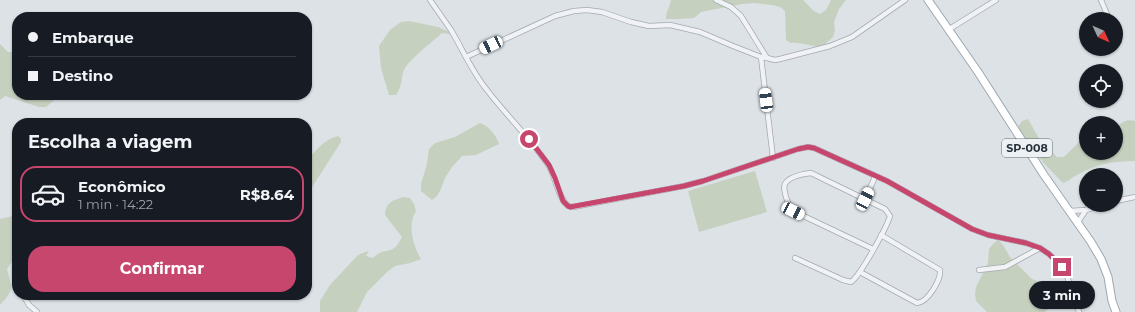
<!DOCTYPE html>
<html lang="pt">
<meta charset="utf-8">
<style>
:root{--surface:#171b24;--page:#20242c;--text:#f1f3f6;--muted:#9ea1a6;--line:#363941;--accent:#c7466e}
body{margin:0;font-family:Montserrat,sans-serif;background:var(--page);color:var(--text);height:100vh;display:flex;flex-direction:column;font-size:15px;white-space:nowrap}
*{box-sizing:border-box;margin:0}
p{font-size:13px;color:var(--muted)}
.icon{flex:none;width:22px;height:22px;fill:none;stroke:currentColor;stroke-width:2;stroke-linecap:round;stroke-linejoin:round}
.map{position:relative;flex:1;overflow:hidden}
.panel{position:absolute;left:12px;top:118px;width:300px;height:182px;display:flex;flex-direction:column;background:var(--surface);border-radius:16px;box-shadow:0 1px 3px #0004}
.panel>*{flex:none}
.banner{position:absolute;left:12px;top:12px;width:300px;height:88px;border-radius:16px;box-shadow:0 1px 3px #0004;display:grid;align-content:center;height:88px;padding:0 16px;background:var(--surface)}
.needle{width:26px;rotate:134deg}
.fabs{position:absolute;left:1079px;top:12px;display:grid;gap:8px}
.fabs a{display:grid;place-items:center;width:44px;height:44px;border-radius:50%;background:var(--surface);box-shadow:0 1px 3px #0004;font-size:20px}
.end{position:absolute;width:18px;height:18px;margin:-9px;border:5px solid #c7466e;background:#fff;box-shadow:0 0 0 2px #fff}
.from{border-radius:50%}
.bubble{position:absolute;height:28px;border-radius:14px;background:var(--surface);box-shadow:0 1px 3px #0004;font-size:13px;font-weight:700;line-height:28px;text-align:center}
.car{position:absolute;width:12px;height:24px;margin:-12px -6px;border-radius:5px;box-shadow:0 0 3px 1px #0007;background:linear-gradient(#fff 24%,#345 0 40%,#fff 0 76%,#345 0 86%,#fff 0)}
.banner b{display:flex;align-items:center;gap:14px;height:38px;font-size:15px}
.banner b+b{border-top:1px solid var(--line)}
.banner i{width:10px;height:10px;background:var(--text)}
ul{padding:0;list-style:none}
li{display:flex;align-items:center;gap:12px;height:56px;margin:0 8px 6px;padding:0 8px;border:2px solid transparent;border-radius:16px}
li div{flex:1}
li b{display:block;font-size:15px}
li em{font-style:normal;font-weight:700}
li.selected{border-color:var(--accent)}
li>.icon{width:36px;height:36px;stroke-width:1.5}
h2{padding:0 16px;font-size:18px;line-height:48px}
.action{display:flex;gap:8px;margin-top:auto;padding:8px 16px}
.action a{flex:1;height:46px;border-radius:16px;background:var(--accent);color:#fff;font-size:16px;font-weight:700;line-height:46px;text-align:center}
.map>svg:first-child{display:block}
.green{fill:#c6d0bf}
.lines{fill:none;stroke-linecap:round;stroke-linejoin:round}
.street-casing{stroke:#a3aab0;stroke-width:6}
.primary-casing{stroke:#9da9b2;stroke-width:9}
.street{stroke:#f0f2f5;stroke-width:4.5}
.primary{stroke:#fff;stroke-width:7}
.route{stroke:#c7466e;stroke-width:5}
.labels{text-anchor:middle;stroke-width:3;stroke-linejoin:round;paint-order:stroke}
.shield{fill:#edf1f4;stroke:#626b73;stroke-width:1}
.shield-label{font-size:11px;font-weight:bold;fill:#27323c}
</style>
<div class="map">
<svg width="1135" height="312" viewBox="0 0 1135 312">
<rect width="100%" height="100%" fill="#dde2e6"/>
<g class="green">
<path d="M671 0H803L814 11 820 14 826 10 831 0H846L839 9 834 22 835 30 833 37 822 47C811 47 802 42 791 43L786 40 785 11 780 7 772 5 754 3 742 4 701 12 694 18 678 19H666C666 11 670 7 671 0Z"/>
<path d="M409 21 438 27 456 35 442 33C431 43 413 56 405 68 400 76 404 84 396 95H389L381 68 379 46 390 30 401 22Z"/>
<path d="M0 44 8 52H17V95H60L46 107H39L5 96 0 100Z"/>
<path d="M1028 119 1041 142 1057 157H1064L1080 141 1086 140V153H1116L1117 127C1123 121 1127 119 1135 121V161C1113 161 1096 164 1077 175 1071 178 1069 181 1063 183 1046 166 1029 148 1018 127L1022 121Z"/>
<path d="M480 123C489 126 496 135 499 144L476 155 462 156 452 167 445 178 440 191 437 196 432 200 421 191V184L427 164 429 149 435 143 455 137Z"/>
<path d="M338 136 341 139V142L307 195V162C314 151 325 139 338 136Z"/>
<path d="M755 171 767 212 699 232 688 191Z"/>
<path d="M403 197 410 198 414 204 416 211C407 224 413 246 421 259L410 263 395 266 388 271 367 292 357 312H320V301L330 285 357 256 362 253 369 251 366 256 373 258C386 245 392 258 402 237L385 215C386 202 392 201 403 197Z"/>
<path d="M17 215V254L7 269C12 289 15 289 0 305V219Z"/>
<path d="M998 240 1003 245 1010 257 1032 279 1067 292 1045 312H987L976 301 975 294 976 287 988 263 989 249 993 244Z"/>
</g>
<g class="lines">
<g class="street-casing">
<g id="street">
<path d="M430 0C437 10 444 20 451 30 463 50 472 72 487 90 506 115 529 137 547 163 556 175 557 197 568 206L573 207 684 186 703 181 798 149 808 147 814 148 887 181 972 229 988 235 1026 243 1040 248 1049 254 1062 267 1067 276 1079 312"/>
<path d="M1101 0 1109 19"/>
<path d="M948 30 996 0"/>
<path d="M1116 34 1119 41"/>
<path d="M466 57 555 16 574 11 587 10 602 12 631 22 649 26 670 25 700 32 733 46 761 57 767 58 741 16 731 7 716 0"/>
<path d="M761 57 773 158"/>
<path d="M767 58 775 60 780 59 830 46 852 37 905 0"/>
<path d="M865 199 875 177"/>
<path d="M1116 201 1135 197"/>
<path d="M1070 211 1086 210 1102 205"/>
<path d="M1078 222 1086 210"/>
<path d="M795 258 843 280 851 282C860 276 887 227 890 216L885 209 811 173C803 174 789 176 785 184 783 188 785 193 786 197 788 202 789 207 793 211L873 249"/>
<path d="M979 270 1005 267 1040 248"/>
<path d="M860 272 917 303C928 302 941 280 940 270L881 235"/>
<path d="M23 295 29 305 37 312"/>
</g>
</g>
<g class="primary-casing">
<path id="primary" d="M928 0 978 72 1044 175 1091 242 1101 259 1108 277 1112 301 1116 312"/>
</g>
<use href="#street" class="street"/>
<use href="#primary" class="primary"/>
</g>
<g class="lines">
<path class="route" d="M529 139 549 165 555 178 563 201 568 206 570 207 684 186 703 181 798 149 808 147 814 148 887 181 972 229 988 235 1026 243 1040 248 1049 254 1062 267"/>
</g>
<g class="labels">
<rect class="shield" x="1002" y="139" width="50" height="18" rx="3"/>
<g class="shield-label">
<text x="1027" y="152">SP-008</text>
</g>
</g>
</svg>
<div class="fabs">
<a><svg class="needle" viewBox="-14 -14 28 28"><path d="M0-13l5 13h-10z" fill="#e53935"/><path d="M0 13l5-13h-10z" fill="#9ea1a6"/></svg></a>
<a><svg class="icon" aria-label="locate" viewBox="0 0 24 24"><circle cx="12" cy="12" r="6"/><path d="M12 2v4M12 18v4M2 12h4M18 12h4"/></svg></a>
<a>+</a>
<a>−</a>
</div>
<i class="end from" style="left:529px;top:139px"></i>
<i class="end" style="left:1062px;top:267px"></i>
<div class="bubble" style="left:1029px;top:281px;width:66px">3 min</div>
<i class="car" style="left:491px;top:45px;rotate:245deg"></i>
<i class="car" style="left:766px;top:100px;rotate:353deg"></i>
<i class="car" style="left:865px;top:199px;rotate:26deg"></i>
<i class="car" style="left:793px;top:211px;rotate:116deg"></i>
<div class="banner">
<b><i class="from"></i>Embarque</b>
<b><i></i>Destino</b>
</div>
<section class="panel">
<h2>Escolha a viagem</h2>
<ul>
<li class="selected"><svg class="icon" aria-label="car" viewBox="0 0 24 24"><path d="M5 17H2v-5l4-1 3-4h7l3 4 3 1v5h-3M9 17h6M6 11h13"/><circle cx="7" cy="17" r="2"/><circle cx="17" cy="17" r="2"/></svg><div><b>Econômico</b><p>1 min · 14:22</p></div><em>R$8.64</em></li>
</ul>
<div class="action"><a>Confirmar</a></div>
</section>
</div>
